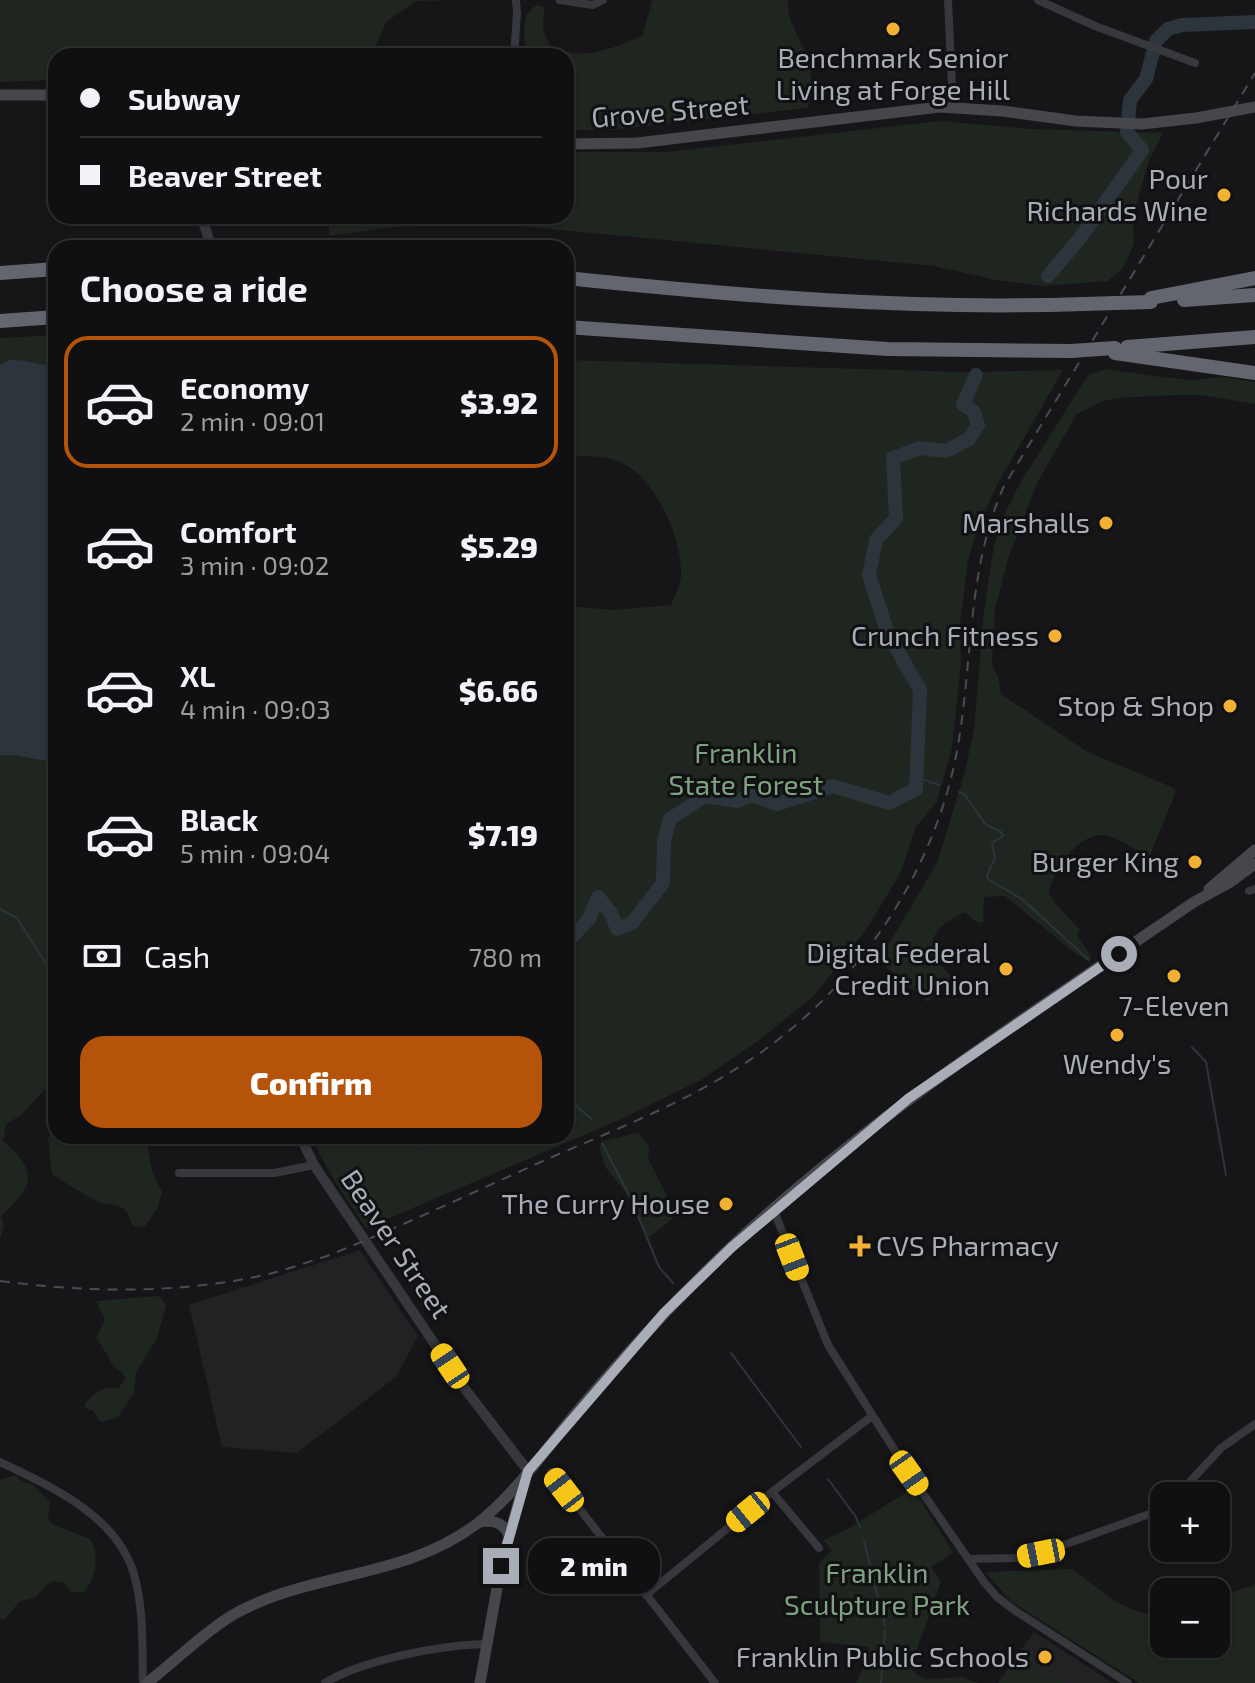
<!DOCTYPE html>
<meta charset="utf-8">
<style>
:root{--surface:#101012;--page:#1e1e20;--text:#f1f3f6;--muted:#9c9d9f;--line:#303032;--accent:#b45309}
body{margin:0;font-family:"Exo 2",sans-serif;background:var(--page);color:var(--text);height:100vh;display:flex;flex-direction:column;font-size:30px;white-space:nowrap}
*{box-sizing:border-box;margin:0}
p{font-size:26px;color:var(--muted)}
.icon{flex:none;width:44px;height:44px;fill:none;stroke:currentColor;stroke-width:2;stroke-linecap:round;stroke-linejoin:round}
.map{position:relative;flex:1;overflow:hidden}
.panel{position:absolute;left:48px;top:240px;width:526px;height:904px;display:flex;flex-direction:column;background:var(--surface);border-radius:24px;box-shadow:0 2px 6px #0004,0 0 0 2px var(--line)}
.panel>*{flex:none}
.top-card{position:absolute;left:48px;top:48px;width:526px;height:176px;border-radius:24px;box-shadow:0 2px 6px #0004,0 0 0 2px var(--line);display:grid;align-content:center;height:176px;padding:0 32px;background:var(--surface)}
.buttons{position:absolute;left:1150px;top:1482px;display:grid;gap:16px}
.buttons a{display:grid;place-items:center;width:80px;height:80px;border-radius:16px;background:var(--surface);box-shadow:0 2px 6px #0004,0 0 0 2px var(--line);font-size:40px}
.end{position:absolute;width:36px;height:36px;margin:-18px;border:10px solid #a8adb8;background:#111;box-shadow:0 0 0 4px #111}
.from{border-radius:50%}
.bubble{position:absolute;height:56px;border-radius:24px;background:var(--surface);box-shadow:0 2px 6px #0004,0 0 0 2px var(--line);font-size:26px;font-weight:800;line-height:56px;text-align:center}
.car{position:absolute;width:24px;height:48px;margin:-24px -12px;border-radius:10px;box-shadow:0 0 6px 2px #0007;background:linear-gradient(#f5c518 24%,#345 0 40%,#f5c518 0 76%,#345 0 86%,#f5c518 0)}
.top-card b{display:flex;align-items:center;gap:28px;height:76px;font-size:30px}
.top-card b+b{border-top:2px solid var(--line)}
.top-card i{width:20px;height:20px;background:var(--text)}
ul{padding:0;list-style:none}
li{display:flex;align-items:center;gap:24px;height:132px;margin:0 16px 12px;padding:0 16px;border:4px solid transparent;border-radius:24px}
li div{flex:1}
li b{display:block;font-size:30px}
li em{font-style:normal;font-weight:800}
li.on{border-color:var(--accent)}
li>.icon{width:72px;height:72px;stroke-width:1.5}
h2{padding:0 32px;font-size:36px;line-height:96px}
.pay{display:flex;align-items:center;gap:20px;height:88px;padding:0 32px;font-size:30px}
.pay p{margin-inline-start:auto}
.button{display:flex;gap:16px;margin-top:auto;padding:16px 32px}
.button a{flex:1;height:92px;border-radius:24px;background:var(--accent);color:#fff;font-size:32px;font-weight:800;line-height:92px;text-align:center}
.map>svg:first-child{display:block}
.built{fill:#222225}
.green{fill:#1e261f}
.water{fill:#2c353c}
.lines{fill:none;stroke-linecap:round;stroke-linejoin:round}
.stream{stroke:#2c353c;stroke-width:2}
.river{stroke:#2c353c;stroke-width:14}
.minor{stroke:#37383d;stroke-width:8}
.tertiary{stroke:#37383d;stroke-width:10}
.secondary{stroke:#45474d;stroke-width:11}
.motorway{stroke:#63666e;stroke-width:14}
.rail{stroke:#4a4c52;stroke-width:2;stroke-dasharray:10 8;stroke-linecap:butt}
.motorway-bridge{stroke:#63666e;stroke-width:14}
.route{stroke:#a8adb8;stroke-width:10}
.poi-dot{fill:#f2b134;stroke:#111113;stroke-width:3}
.labels{text-anchor:middle;stroke-width:6;stroke-linejoin:round;paint-order:stroke}
.poi-label{font-size:28px;fill:#a8adb8;stroke:#111113;text-anchor:end}
.street-label{font-size:28px;fill:#a8adb8;stroke:#111113}
.park-label{font-size:28px;fill:#7fa381;stroke:#111113}
</style>
<div class="map">
<svg width="1255" height="1683" viewBox="0 0 1255 1683">
<rect width="100%" height="100%" fill="#161618"/>
<g class="built">
<path d="M360 1250 418 1336 396 1377 297 1453 222 1447 189 1305Z"/>
<path d="M1034 1632 1113 1683H998Z"/>
</g>
<g class="green">
<path d="M0 0H461L416 1 386 22 372 56H56V80L0 82Z"/>
<path d="M652 0H788C786 19 797 32 804 49 813 68 813 88 808 108L610 130H566V56H527C525 38 518 15 537 5L544 7 543 30 549 44C578 64 615 48 643 35Z"/>
<path d="M940 121 1031 129 1163 133 1149 160 1133 217 1134 242 1130 254 1122 269 1108 281 1042 286 996 280 934 266 488 223 394 227 329 236V221L342 216H566V152H667Z"/>
<path d="M56 335V365C36 366 19 356 0 365V338Z"/>
<path d="M566 360 963 372 1063 370 997 485 980 521 968 560 960 625 961 663 952 747 937 802 915 828 901 872 866 930 814 996 758 1041 701 1080 617 1121 366 1228 337 1185 310 1136H566V606L615 610 671 605C675 596 681 584 681 575 682 538 656 479 622 463 607 455 582 456 566 457Z"/>
<path d="M1107 369 1161 377 1193 380 1222 377 1255 382V404L1202 395H1176L1117 398 1103 401 1077 414 1038 481 1009 556 995 609 992 664 998 677 1001 694 1086 751 1176 789C1169 812 1157 836 1149 858 1139 852 1114 835 1103 835 1079 833 1053 870 1049 892L1054 902 1080 930 1077 935 1092 958 1086 960 1075 953 1005 896 985 897C981 908 985 916 983 923L975 921 966 913C946 918 923 937 936 959 941 967 949 971 952 979L928 1002 887 968 883 961 884 952 937 863 965 772 974 729 984 610 994 546 1006 511 1020 483 1088 375Z"/>
<path d="M0 755H14L56 763V1089L44 1090 22 1114 6 1125 3 1141C38 1171 35 1185 1 1216L4 1225 0 1239Z"/>
<path d="M56 1116V1136H145L153 1173 162 1192 157 1209 145 1226 135 1227C129 1222 131 1217 126 1211 121 1204 110 1206 102 1203 85 1196 68 1184 52 1174L48 1139Z"/>
<path d="M638 1133C646 1141 652 1146 648 1158L675 1212 671 1220 648 1238 633 1201 606 1168 599 1147 603 1141Z"/>
<path d="M159 1296 166 1305 157 1338 136 1372 134 1392 118 1417 103 1422 98 1420 94 1411 85 1408V1404C97 1390 103 1387 119 1388L125 1378C122 1371 115 1369 111 1362 106 1354 103 1346 96 1338L105 1320 96 1301Z"/>
<path d="M15 1475 20 1480 33 1485 50 1502 48 1517 52 1524 90 1539C100 1553 96 1579 84 1592H71L65 1583 53 1581 46 1585 35 1598 20 1601 5 1619 0 1618V1480Z"/>
<path d="M913 1488 953 1553 931 1567 941 1582 916 1652 906 1651V1658L915 1673 925 1679 962 1677 978 1683H856L868 1657 869 1647 820 1642 819 1563 832 1550 823 1540 848 1529Z"/>
<path d="M1072 1569C1100 1589 1128 1618 1164 1614V1644H1216V1597L1255 1585V1683H1139L1012 1602 985 1572Z"/>
<path d="M1029 1651 1043 1672 1064 1683H998L1010 1676Z"/>
</g>
<path class="water" d="M10 360C27 359 40 366 56 365V763L14 755H0V365Z"/>
<g class="lines">
<g class="stream">
<path d="M916 777 939 785"/>
<path d="M959 792 965 795 985 824 1001 832 1003 836 992 843 995 858 987 875 988 879 1022 899 1089 960"/>
<path d="M0 909 17 918 50 970 56 971"/>
<path d="M1192 1047 1206 1062 1226 1175"/>
<path d="M566 1099 568 1098 591 1119"/>
<path d="M405 1136 407 1143 423 1146 429 1138 440 1136"/>
<path d="M451 1136 457 1138 459 1136"/>
<path d="M602 1143 631 1199 659 1267 673 1283"/>
<path d="M731 1353 801 1447"/>
<path d="M828 1479 856 1517 860 1528"/>
<path d="M864 1541 885 1626"/>
<path d="M881 1683 885 1631"/>
</g>
<g class="river">
<path d="M1048 276 1081 237 1142 150 1127 132 1130 100 1146 79 1156 41 1168 29 1182 25 1255 22"/>
<path d="M566 943 589 919 598 897 611 913 617 929 632 923 663 883 664 841 670 819 705 796 737 801 752 795 777 804 833 786 889 803 916 789 920 690 888 634 869 575 876 540 896 518 893 458 920 448 946 451 969 439 978 425 974 412 963 404 976 375"/>
</g>
<g class="minor">
<path d="M560 0 593 5 603 0"/>
<path d="M948 0 953 107"/>
<path d="M1038 0 1095 26 1195 63"/>
<path d="M514 56 517 13 516 0"/>
<path d="M1249 891 1255 889"/>
<path d="M179 1173H274L314 1165"/>
<path d="M774 1211 828 1345 909 1473 984 1582 997 1597 1014 1610 1128 1683"/>
<path d="M0 1462C52 1487 120 1517 135 1578 144 1612 142 1649 143 1683"/>
<path d="M551 1472 715 1683"/>
<path d="M772 1492 819 1548"/>
<path d="M1177 1496 1221 1448 1255 1424"/>
<path d="M969 1559 1016 1558 1041 1553 1155 1512 1164 1506"/>
<path d="M646 1595 772 1492 872 1416"/>
<path d="M325 1683C362 1660 441 1645 485 1644"/>
</g>
<g class="tertiary">
<path d="M201 216 212 248"/>
<path d="M300 1136 314 1165 465 1389 528 1471"/>
</g>
<g class="secondary">
<path d="M0 95H56"/>
<path d="M566 144 637 143 940 107 1002 111 1076 121 1142 124 1196 118 1255 107"/>
<path d="M1209 889 1255 850"/>
<path d="M479 1522C493 1520 503 1522 509 1535"/>
<path d="M147 1683C174 1662 213 1624 242 1610 319 1571 406 1578 478 1523 516 1493 545 1450 575 1414 624 1356 675 1300 730 1248 871 1115 1035 1011 1194 902L1229 883 1255 864"/>
<path d="M480 1683 501 1566 525 1479"/>
</g>
<g class="motorway">
<path d="M0 273 56 269"/>
<path d="M566 278C738 296 910 310 1083 304"/>
<path d="M1151 298 1255 278"/>
<path d="M1184 300 1255 295"/>
<path d="M0 321 56 317"/>
<path d="M566 327 888 349 1071 351"/>
<path d="M1127 347 1255 337"/>
<path d="M1115 353 1255 373"/>
</g>
<path class="rail" d="M0 1281C90 1293 180 1294 269 1274 288 1269 308 1262 327 1256 400 1227 472 1193 543 1161 609 1132 678 1106 739 1067 838 1005 914 905 947 793 977 691 960 585 1004 486L1255 73"/>
<g class="motorway-bridge">
<path d="M1083 304 1151 302"/>
<path d="M1071 351 1115 348"/>
</g>
</g>
<g class="lines">
<path class="route" d="M501 1566 528 1471 664 1313 732 1247 909 1098 1119 954"/>
</g>
<g class="poi-dot">
<circle cx="893" cy="29" r="8"/>
<circle cx="1224" cy="195" r="8"/>
<circle cx="1106" cy="523" r="8"/>
<circle cx="1055" cy="636" r="8"/>
<circle cx="1230" cy="706" r="8"/>
<circle cx="1195" cy="862" r="8"/>
<circle cx="1006" cy="969" r="8"/>
<circle cx="1174" cy="976" r="8"/>
<circle cx="1117" cy="1035" r="8"/>
<circle cx="726" cy="1204" r="8"/>
<path d="M856 1234h8v8h8v8h-8v8h-8v-8h-8v-8h8z"/>
<circle cx="1045" cy="1657" r="8"/>
</g>
<g class="labels">
<g class="poi-label">
<text x="893" y="68" text-anchor="middle">Benchmark Senior<tspan x="893" dy="32">Living at Forge Hill</tspan></text>
<text x="1208" y="189">Pour<tspan x="1208" dy="32">Richards Wine</tspan></text>
<text x="1090" y="533">Marshalls</text>
<text x="1039" y="646">Crunch Fitness</text>
<text x="1214" y="716">Stop &amp; Shop</text>
<text x="1179" y="872">Burger King</text>
<text x="990" y="963">Digital Federal<tspan x="990" dy="32">Credit Union</tspan></text>
<text x="1174" y="1016" text-anchor="middle">7-Eleven</text>
<text x="1117" y="1074" text-anchor="middle">Wendy's</text>
<text x="710" y="1214">The Curry House</text>
<text x="876" y="1256" text-anchor="start">CVS Pharmacy</text>
<text x="1029" y="1667">Franklin Public Schools</text>
</g>
<g class="street-label">
<text transform="translate(670 111) rotate(-5)" y="10">Grove Street</text>
<text transform="translate(396 1244) rotate(56)" y="10">Beaver Street</text>
</g>
<g class="park-label">
<text x="746" y="763">Franklin<tspan x="746" dy="32">State Forest</tspan></text>
<text x="877" y="1583">Franklin<tspan x="877" dy="32">Sculpture Park</tspan></text>
</g>
</g>
</svg>
<div class="buttons">
<a>+</a>
<a>−</a>
</div>
<i class="end from" style="left:1119px;top:954px"></i>
<i class="end" style="left:501px;top:1566px"></i>
<div class="bubble" style="left:528px;top:1538px;width:132px">2 min</div>
<i class="car" style="left:792px;top:1257px;rotate:159deg"></i>
<i class="car" style="left:450px;top:1366px;rotate:326deg"></i>
<i class="car" style="left:909px;top:1473px;rotate:145deg"></i>
<i class="car" style="left:564px;top:1490px;rotate:322deg"></i>
<i class="car" style="left:748px;top:1512px;rotate:231deg"></i>
<i class="car" style="left:1041px;top:1553px;rotate:259deg"></i>
<div class="top-card">
<b><i class="from"></i>Subway</b>
<b><i></i>Beaver Street</b>
</div>
<section class="panel">
<h2>Choose a ride</h2>
<ul>
<li class="on"><svg class="icon" aria-label="car" viewBox="0 0 24 24"><path d="M5 17H2v-5l4-1 3-4h7l3 4 3 1v5h-3M9 17h6M6 11h13"/><circle cx="7" cy="17" r="2"/><circle cx="17" cy="17" r="2"/></svg><div><b>Economy</b><p>2 min · 09:01</p></div><em>$3.92</em></li>
<li><svg class="icon" aria-label="car" viewBox="0 0 24 24"><path d="M5 17H2v-5l4-1 3-4h7l3 4 3 1v5h-3M9 17h6M6 11h13"/><circle cx="7" cy="17" r="2"/><circle cx="17" cy="17" r="2"/></svg><div><b>Comfort</b><p>3 min · 09:02</p></div><em>$5.29</em></li>
<li><svg class="icon" aria-label="car" viewBox="0 0 24 24"><path d="M5 17H2v-5l4-1 3-4h7l3 4 3 1v5h-3M9 17h6M6 11h13"/><circle cx="7" cy="17" r="2"/><circle cx="17" cy="17" r="2"/></svg><div><b>XL</b><p>4 min · 09:03</p></div><em>$6.66</em></li>
<li><svg class="icon" aria-label="car" viewBox="0 0 24 24"><path d="M5 17H2v-5l4-1 3-4h7l3 4 3 1v5h-3M9 17h6M6 11h13"/><circle cx="7" cy="17" r="2"/><circle cx="17" cy="17" r="2"/></svg><div><b>Black</b><p>5 min · 09:04</p></div><em>$7.19</em></li>
</ul>
<div class="pay"><svg class="icon" aria-label="cash" viewBox="0 0 24 24"><path d="M3 7h18v10H3z"/><circle cx="12" cy="12" r="2"/></svg>Cash<p>780 m</p></div>
<div class="button"><a>Confirm</a></div>
</section>
</div>
